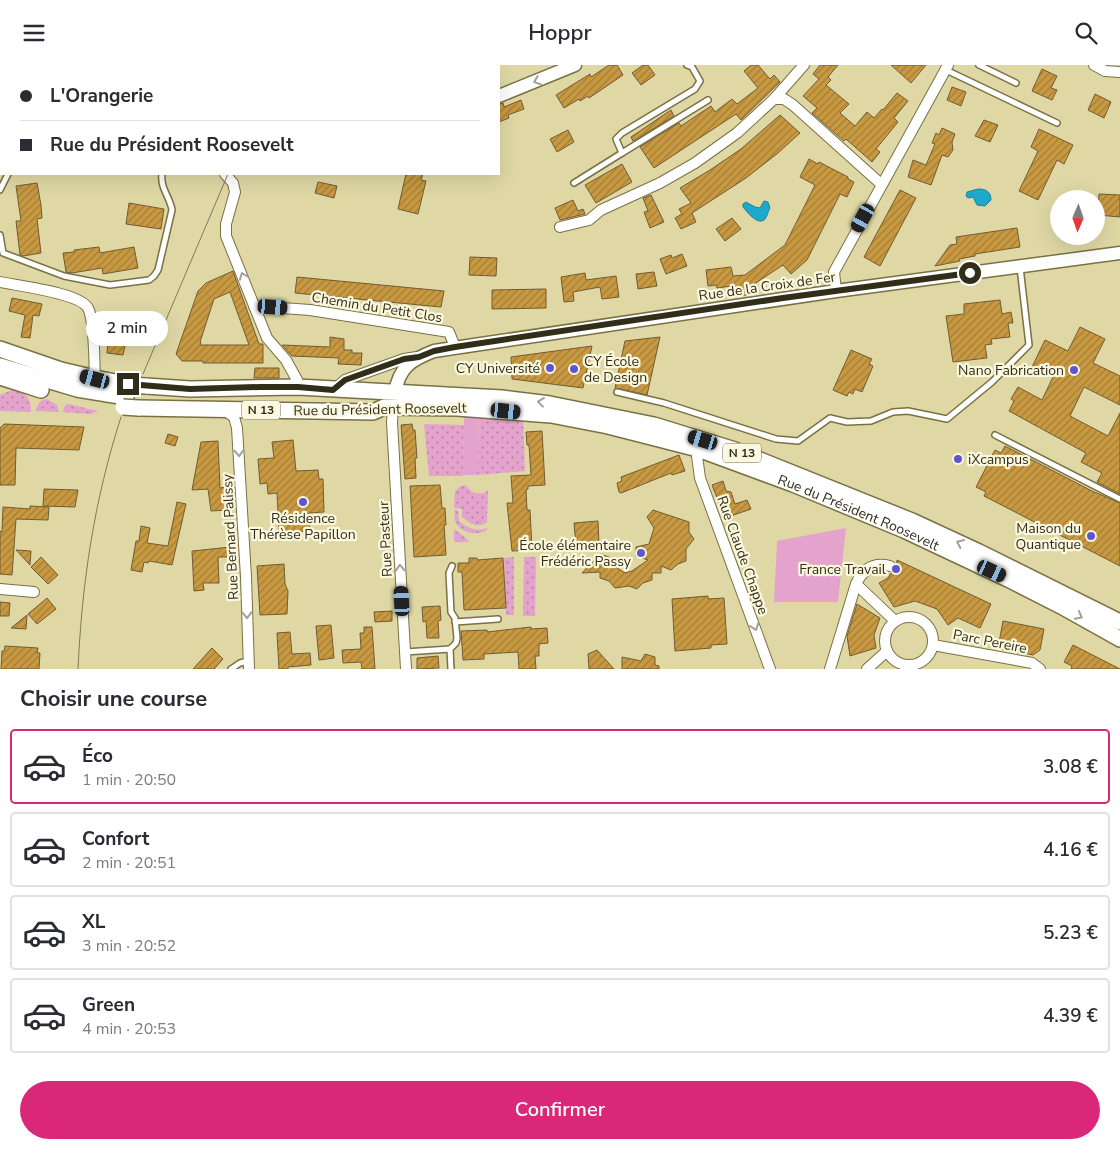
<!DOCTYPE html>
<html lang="fr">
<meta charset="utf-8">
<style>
:root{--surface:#fff;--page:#f7f7f7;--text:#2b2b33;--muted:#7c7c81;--line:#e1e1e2;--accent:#db2777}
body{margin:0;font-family:"Nunito Sans",sans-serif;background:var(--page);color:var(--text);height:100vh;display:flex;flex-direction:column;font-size:19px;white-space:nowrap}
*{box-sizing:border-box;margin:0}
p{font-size:16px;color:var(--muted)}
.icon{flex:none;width:28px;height:28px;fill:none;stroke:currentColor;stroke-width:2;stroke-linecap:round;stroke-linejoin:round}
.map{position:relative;height:604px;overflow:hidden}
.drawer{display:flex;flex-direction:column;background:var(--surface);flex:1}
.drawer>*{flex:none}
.banner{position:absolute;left:0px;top:0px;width:500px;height:110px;box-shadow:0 5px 20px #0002;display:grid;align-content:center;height:110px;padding:0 20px;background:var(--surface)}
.needle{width:32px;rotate:182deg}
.tools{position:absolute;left:1050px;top:125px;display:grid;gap:10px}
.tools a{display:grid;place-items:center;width:55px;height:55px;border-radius:50%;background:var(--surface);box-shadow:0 5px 20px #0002;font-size:25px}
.end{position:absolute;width:22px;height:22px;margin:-11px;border:6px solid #302d19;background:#fff;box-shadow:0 0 0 2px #fff}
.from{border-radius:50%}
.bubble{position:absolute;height:35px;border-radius:18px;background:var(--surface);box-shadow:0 5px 20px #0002;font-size:16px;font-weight:600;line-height:35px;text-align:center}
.car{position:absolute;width:15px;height:30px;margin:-15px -8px;border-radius:6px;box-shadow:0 0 4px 1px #0007;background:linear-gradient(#222 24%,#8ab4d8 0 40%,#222 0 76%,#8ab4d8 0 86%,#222 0)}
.banner b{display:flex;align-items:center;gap:18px;height:48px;font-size:19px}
.banner b+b{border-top:1px solid var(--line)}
.banner i{width:12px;height:12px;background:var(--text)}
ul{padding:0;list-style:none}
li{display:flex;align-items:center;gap:15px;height:75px;margin:0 10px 8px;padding:0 10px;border:2px solid var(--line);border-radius:5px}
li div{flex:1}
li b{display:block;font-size:19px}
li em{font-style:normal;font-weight:600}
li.active{border-color:var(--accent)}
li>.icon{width:45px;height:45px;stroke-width:1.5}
h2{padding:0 20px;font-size:22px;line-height:60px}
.button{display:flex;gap:10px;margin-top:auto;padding:10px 20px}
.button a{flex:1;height:58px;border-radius:30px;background:var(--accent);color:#fff;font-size:20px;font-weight:600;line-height:58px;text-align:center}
header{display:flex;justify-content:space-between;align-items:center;height:65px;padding:0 20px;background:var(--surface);font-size:22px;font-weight:600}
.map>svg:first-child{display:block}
.grass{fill:url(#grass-dots)}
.park{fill:#e3a3cd}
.water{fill:#1ea8cb;stroke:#238396}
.building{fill:url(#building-hatch);stroke:#735b31;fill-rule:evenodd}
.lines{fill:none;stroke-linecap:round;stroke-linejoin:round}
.service-casing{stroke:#797143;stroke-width:8}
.minor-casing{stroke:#797143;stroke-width:12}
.tertiary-casing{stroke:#797143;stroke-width:15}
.primary-casing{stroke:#797143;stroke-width:18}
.service{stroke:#fff;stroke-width:5}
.minor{stroke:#fff;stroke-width:10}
.tertiary{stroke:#fff;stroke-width:12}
.primary{stroke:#fff;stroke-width:15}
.tram{stroke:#7e7958;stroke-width:1}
.primary-bridge-casing{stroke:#797143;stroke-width:18;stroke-linecap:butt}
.primary-bridge{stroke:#fff;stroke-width:15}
.oneway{stroke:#a2a098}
.route{stroke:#302d19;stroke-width:6}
.poi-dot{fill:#5d57cf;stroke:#fcf8df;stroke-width:2}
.labels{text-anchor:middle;stroke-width:4.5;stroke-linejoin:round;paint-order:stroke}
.shield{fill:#fcf8df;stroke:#6d6a54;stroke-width:1}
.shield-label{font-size:12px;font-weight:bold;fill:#302d19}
.street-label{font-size:14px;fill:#302d19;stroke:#fcf8df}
.poi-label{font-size:14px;fill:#302d19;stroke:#fcf8df;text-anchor:end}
</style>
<header><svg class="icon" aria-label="menu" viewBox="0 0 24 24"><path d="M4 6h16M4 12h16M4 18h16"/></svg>Hoppr<svg class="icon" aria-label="search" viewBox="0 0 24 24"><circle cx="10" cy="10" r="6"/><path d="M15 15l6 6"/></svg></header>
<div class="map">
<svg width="1120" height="604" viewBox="0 0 1120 604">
<defs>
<pattern id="grass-dots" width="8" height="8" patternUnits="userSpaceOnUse" patternTransform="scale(1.25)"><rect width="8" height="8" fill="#e3a3cd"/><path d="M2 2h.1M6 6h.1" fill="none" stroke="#b885a6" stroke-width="1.8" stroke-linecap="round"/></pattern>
<pattern id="building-hatch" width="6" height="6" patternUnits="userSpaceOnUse" patternTransform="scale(1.25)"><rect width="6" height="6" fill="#c89941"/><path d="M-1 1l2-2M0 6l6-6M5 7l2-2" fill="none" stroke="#a37d36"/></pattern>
</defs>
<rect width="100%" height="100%" fill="#dfd8a5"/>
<g class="grass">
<path d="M12 325C25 326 32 334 31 347L0 346V330Z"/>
<path d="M47 334 57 340 59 347 35 346 40 336Z"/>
<path d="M67 339H69L98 346 91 349 63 347 64 342Z"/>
<path d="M479 350 523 353 525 406 477 410Z"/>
<path d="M424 359 464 360 463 411H429Z"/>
<path d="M466 420C471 428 480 432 488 425L487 457C478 464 469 459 462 451V444L454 443 455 426 461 421Z"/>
<path d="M454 445H458L459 456C468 463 476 467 487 463V465C478 471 461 468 456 458 454 454 455 449 454 445Z"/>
<path d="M454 464 465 472 469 477H454Z"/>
<path d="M514 492V550H506L504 493Z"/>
<path d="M524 492H536L535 551H523Z"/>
</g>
<g class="park">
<path d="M464 349 479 350 477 410H463Z"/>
<path d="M846 463 838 537H774L777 476Z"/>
</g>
<g class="water">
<path d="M978 124C985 124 991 126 991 135L985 141 977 140 973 132 968 133 966 131 967 127Z"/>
<path d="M764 136 768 137 770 143C768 146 767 153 764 155 757 160 747 147 743 142V139L746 137 755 142 760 143Z"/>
</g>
<g class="building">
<path d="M609 0H617L623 10 589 33 588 31 580 36 579 34 564 43 556 30 590 9 591 12Z"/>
<path d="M643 0H648L655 10 641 20 632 8Z"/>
<path d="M751 0H758L770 14 774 10 780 17 743 53 741 55 736 49 654 103 640 82 679 58 681 61 711 41 715 47 732 34 737 39 758 23 744 6Z"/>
<path d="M820 0H838L828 12 831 15 826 20 849 39 840 48 855 61 867 47 874 53 882 44 883 45 897 28 908 36 894 53 898 57 876 84 880 87 872 97 846 74 844 76 812 48 817 43 803 31 819 14 813 9Z"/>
<path d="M891 0H926L911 18Z"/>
<path d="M1042 4 1057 11 1051 23 1057 25 1052 35 1032 26Z"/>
<path d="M952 22 966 27 961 41 947 35Z"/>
<path d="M1095 29 1111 37 1104 53 1088 45Z"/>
<path d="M521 35 524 44 508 50 509 53 499 57V39L503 38 504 42Z"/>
<path d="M671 45 674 51 633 76 631 72Z"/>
<path d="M780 50 800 68 778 88 746 113 692 148 696 157 681 164 675 153 682 149 679 144 691 138 680 123 710 105 741 84Z"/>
<path d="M984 55 998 60 990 77 975 71Z"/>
<path d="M942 63 955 69 952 77 953 85 948 92 942 90 931 120 908 112 913 95 926 100 935 79 932 78 936 68 939 70Z"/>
<path d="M1039 64 1073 80 1064 99 1057 95 1038 135 1019 126 1038 86 1031 82Z"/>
<path d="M568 65 574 77 557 87 550 74Z"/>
<path d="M809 94 818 99 819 97 848 112V114L854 117 847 132 840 129 807 195 791 209 783 200 748 223 751 229 739 231 732 221 717 223 716 220 708 221 706 205 731 202 733 211 745 210 785 180 815 120 800 112Z"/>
<path d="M622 99 632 117 596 138 585 120Z"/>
<path d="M406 109H423L421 115 426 116 418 149 398 144Z"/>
<path d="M318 117 337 121 334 133 315 128Z"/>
<path d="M37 118 41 140 42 153 37 154 41 188 23 191 20 190 16 156H21L16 121Z"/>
<path d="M900 125 916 133 880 201 864 192Z"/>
<path d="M1099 129 1120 130V152L1098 150Z"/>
<path d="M651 130 664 157 650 163 644 147 648 146 643 133Z"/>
<path d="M573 135 578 146 583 144 585 149 560 155 555 143Z"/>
<path d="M129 138 164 144 161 164 126 159Z"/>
<path d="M732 153 741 164 725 176 716 164Z"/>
<path d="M1017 163 1020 182 975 189V191L959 194 960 196 935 201 950 180 957 179 956 172Z"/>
<path d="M99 182 100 188 134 182 138 203 103 209 102 203 72 208 66 207 63 188 74 187V185Z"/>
<path d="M682 189 687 201 666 209 660 194 671 190 672 193Z"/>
<path d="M470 192 497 193 496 211 469 210Z"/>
<path d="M233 206 259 279H263V298H203V296H182L176 289 198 226 206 218ZM230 227 249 280H200L201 277H200L214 234Z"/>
<path d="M654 207 657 221 638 224 636 209Z"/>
<path d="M585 208 586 215 616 211 619 232 602 234 600 222 573 227 574 236 564 237 561 212Z"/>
<path d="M297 212 444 226 441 242 295 228Z"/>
<path d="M546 224V243L492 244V225Z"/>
<path d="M12 233 42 239 39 251 33 250 30 273 21 272 25 250 9 246Z"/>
<path d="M1000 235 1002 249 1011 247 1013 258H1008L1010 272 991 274 992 279 985 280 987 293 953 297 946 251 964 249V239Z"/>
<path d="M1080 262 1105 274 1093 298 1120 311V340L1084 322 1070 351 1108 371 1120 348V429L1097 417 1102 408 1081 397 1086 388 1009 346 1014 336 1011 334 1018 322 1042 335 1053 312 1032 302 1045 275 1068 286Z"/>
<path d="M330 272 344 274V285H352V288H362L361 300 338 299 339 293 292 291 282 280 330 282Z"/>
<path d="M660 272 647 330 615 323 625 276Z"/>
<path d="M117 274 126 276 123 290 107 288 108 276 116 278Z"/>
<path d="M592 281 583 323 512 314 511 292Z"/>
<path d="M851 285 872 294 869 299 873 301 862 327 855 324 853 329 849 327 847 331 833 325Z"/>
<path d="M255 303H279V313H254Z"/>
<path d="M4 359 84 362 79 385 16 383 15 420H0V363Z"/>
<path d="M412 359 413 365H415L417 393H415L416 413 405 414 401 360Z"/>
<path d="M542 366 545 420 528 421V424L526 425 527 445H530L532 485 512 486 507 438H513L511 411 531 410 529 380H527L526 367Z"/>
<path d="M168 369 178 372 175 381 165 378Z"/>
<path d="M293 375 296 406 318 405 319 414H323L324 447 309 448 310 466 279 467 277 428 268 429 267 418 260 419 258 394 274 393 272 377Z"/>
<path d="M218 376 220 423 227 422 228 445 211 446 208 424 192 425 201 377Z"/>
<path d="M1005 381 1092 426 1120 438V501L984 431 986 427 976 422 995 385 1001 388Z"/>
<path d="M679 390 685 406 672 410 671 408 621 428 619 427 617 418 622 416 621 412Z"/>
<path d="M723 416 726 426 731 427 735 439 747 435 751 444 725 453 712 420Z"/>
<path d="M440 420 442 443H445L446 460H444L446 490 414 492 410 421Z"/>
<path d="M44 424 78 425 75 442 43 441Z"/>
<path d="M177 437 186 439 172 500 149 496 148 498 144 497 142 507 131 505 136 476H139L141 461 150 463 147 478 168 481Z"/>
<path d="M30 441 49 442 48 455 16 454 12 510 0 509V466L2 467 3 442 30 444Z"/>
<path d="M653 445 689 457V467L694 474 686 484V496L678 499 671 505 661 501V508H652V515L643 518 637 524 629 521 615 523 609 516 600 513V507L582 508 600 489 609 492V496H614L616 502 625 508 632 506 648 495 636 491V482L649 479 654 463 647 452Z"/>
<path d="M598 456 599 479 576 481 574 458Z"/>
<path d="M231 482 232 492H218L219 518H203L204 525 194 526 192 486Z"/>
<path d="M16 485 31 486 30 500Z"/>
<path d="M41 492 58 510 48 519 31 502Z"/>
<path d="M469 493H477V495L503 493 506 543 464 545 462 507H458V498H469Z"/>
<path d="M897 495 991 539 980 563 958 553 948 560 937 544 915 536 894 542 879 518 888 513 891 508 896 505Z"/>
<path d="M284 499 285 519 288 526 287 549 260 550 257 501Z"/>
<path d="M708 531V534L724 533 727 579 711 580V583L675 586 672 534Z"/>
<path d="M47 533 56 544 37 559 28 549Z"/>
<path d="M0 537 10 538 9 551H0Z"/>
<path d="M857 539 880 553 874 570 876 583 850 591 847 571Z"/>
<path d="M440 541 441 555 438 556 439 573H427L426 556 423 557 422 542Z"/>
<path d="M392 546V556L375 557 374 547Z"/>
<path d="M27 550 26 564 11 563Z"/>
<path d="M1003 556 1044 564 1040 585 1033 590 998 583Z"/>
<path d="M331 560 334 593 319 595 316 561Z"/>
<path d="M364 562H372L375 604H362L361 597 343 598 342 585 361 584 360 568H364Z"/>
<path d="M531 562V564L547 563 548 578 539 579V591H535L536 604H519L518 587 484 589V594L463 595 461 566 487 565V567Z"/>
<path d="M290 567 292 589 310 588 311 600 288 602V604H279L277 568Z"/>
<path d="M1073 580 1120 604H1071L1072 601 1064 597Z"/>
<path d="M5 581 38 583 37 588H40L39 604H1L2 586H4Z"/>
<path d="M212 583 223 594 214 604H193Z"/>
<path d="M597 585 614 604H589L588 589Z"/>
<path d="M645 589 655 592V600L659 601V604H622V592L641 596Z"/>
<path d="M438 591 439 603 417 604V593Z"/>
</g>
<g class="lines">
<g class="service-casing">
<g id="service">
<path d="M979 0 1016 18"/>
<path d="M946 5 1057 58"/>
<path d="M622 88 708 35"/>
<path d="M574 118 622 88 616 74 622 68 695 24 700 16 692 2 687 0"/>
<path d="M0 125 8 109"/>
<path d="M0 170 3 188 64 211 110 220 149 215 154 211 158 205 172 145C170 132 160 123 162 109"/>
<path d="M617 327 664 338 776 374 798 376 830 353 847 357 871 356 893 347 908 346 947 354 992 317 1029 280 1020 202"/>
<path d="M995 370 1120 434"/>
<path d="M455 557 498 554"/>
<path d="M405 587 450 584"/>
<path d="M231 604 240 598 248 596"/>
<path d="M451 604 450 584 456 578 457 573 455 553 451 547 449 508 452 501"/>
</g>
</g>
<g class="minor-casing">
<g id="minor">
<path d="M148 0 149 1"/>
<path d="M1094 0 1105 6 1120 7"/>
<path d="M774 34 804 0"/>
<path d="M225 109 233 118 235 127 226 159V171L267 273 286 295 297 315 298 322"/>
<path d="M560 162 589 155 601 145 660 118 695 98 737 68 774 34H784L793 40 881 119"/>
<path d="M0 217C19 221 80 228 88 243 95 257 94 297 95 313"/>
<path d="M836 226 834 207 948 0"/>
<path d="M254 241 310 245 449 267 455 282"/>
<path d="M333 325 345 315 404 294 417 292"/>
<path d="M393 343 392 357 406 604"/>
<path d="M224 345 234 352 237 363 246 512 249 604"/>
<path d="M698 384 697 391 700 413 770 604"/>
<path d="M856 519 895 556"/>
<path d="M0 524 34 527"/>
<circle cx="909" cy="576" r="24"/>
<path d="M933 580 1032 598 1040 604"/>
<path d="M830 604 856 519C863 504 874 497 890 501"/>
<path d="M867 604 887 586"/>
</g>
</g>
<g class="tertiary-casing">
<g id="tertiary">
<path d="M254 0 257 1"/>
<path d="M359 1V0"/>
<path d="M499 31 575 0"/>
<path d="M395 328C399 302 411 295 434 286L836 226 1120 188"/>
</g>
</g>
<g class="primary-casing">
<g id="primary">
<path d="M0 284 61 305 95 313 131 320"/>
<path d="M0 301 77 324 126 332"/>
<path d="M0 312 41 325"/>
<path d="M146 321 190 324 298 322 502 333 550 339 654 360 735 385 912 456 979 487 1120 557"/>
<path id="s1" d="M138 343 373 347 384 342 457 343 551 350 608 361 698 384 793 419 904 465 1010 515 1061 541 1120 574"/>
</g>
</g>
<use href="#service" class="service"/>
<use href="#minor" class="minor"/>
<use href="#tertiary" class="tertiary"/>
<use href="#primary" class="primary"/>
<g class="tram">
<path d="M275 1V0"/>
<path d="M143 309 228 109"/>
<path d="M78 604C82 517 94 436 121 352"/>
</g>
<g class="primary-bridge-casing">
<g id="primary-bridge">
<path d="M131 320 146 321"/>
<path d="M123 342 138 343"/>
</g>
</g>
<use href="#primary-bridge" class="primary-bridge"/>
</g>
<defs><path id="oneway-chevron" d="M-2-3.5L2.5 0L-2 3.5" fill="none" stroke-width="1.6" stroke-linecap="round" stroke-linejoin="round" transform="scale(1.25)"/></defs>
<g class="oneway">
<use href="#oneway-chevron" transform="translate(537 16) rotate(159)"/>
<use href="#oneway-chevron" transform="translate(243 211) rotate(-111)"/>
<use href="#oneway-chevron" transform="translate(541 337) rotate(-173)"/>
<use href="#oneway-chevron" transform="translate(239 388) rotate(87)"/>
<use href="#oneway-chevron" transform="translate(960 478) rotate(-155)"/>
<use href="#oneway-chevron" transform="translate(400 503) rotate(-93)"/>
<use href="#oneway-chevron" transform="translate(247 550) rotate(88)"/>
<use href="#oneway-chevron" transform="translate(1079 551) rotate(28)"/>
<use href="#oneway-chevron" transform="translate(755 562) rotate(70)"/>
</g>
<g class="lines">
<path class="route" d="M128 319 190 324 260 322H298L333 325 345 315 404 294 419 292 434 286 455 282 783 233 970 208"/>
</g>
<g class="poi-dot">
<circle cx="550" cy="303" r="5"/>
<circle cx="574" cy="304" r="5"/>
<circle cx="1074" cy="305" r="5"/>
<circle cx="958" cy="394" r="5"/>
<circle cx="303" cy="437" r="5"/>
<circle cx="1091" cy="471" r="5"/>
<circle cx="641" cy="488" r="5"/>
<circle cx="896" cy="504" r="5"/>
</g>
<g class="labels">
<g class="shield">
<rect x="242" y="335.5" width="38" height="19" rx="4"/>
<rect x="723" y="378.5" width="38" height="19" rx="4"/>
</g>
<g class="shield-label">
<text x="261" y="349">N 13</text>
<text x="742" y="392">N 13</text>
</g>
<g class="street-label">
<text transform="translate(767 221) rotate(-8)" y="5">Rue de la Croix de Fer</text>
<text transform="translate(377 242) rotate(9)" y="5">Chemin du Petit Clos</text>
<text transform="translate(380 344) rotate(-1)" y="5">Rue du Président Roosevelt</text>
<text dy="5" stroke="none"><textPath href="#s1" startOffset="738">Rue du Président Roosevelt</textPath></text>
<text transform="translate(230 472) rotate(-93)" y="5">Rue Bernard Palissy</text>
<text transform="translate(385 474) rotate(-93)" y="5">Rue Pasteur</text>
<text transform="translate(743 490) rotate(70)" y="5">Rue Claude Chappe</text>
<text transform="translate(990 576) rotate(11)" y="5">Parc Pereire</text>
</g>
<g class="poi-label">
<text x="584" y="301" text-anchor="start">CY École<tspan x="584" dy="16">de Design</tspan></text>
<text x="540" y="308">CY Université</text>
<text x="1064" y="310">Nano Fabrication</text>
<text x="968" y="399" text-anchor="start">iXcampus</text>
<text x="303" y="458" text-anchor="middle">Résidence<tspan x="303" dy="16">Thérèse Papillon</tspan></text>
<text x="1081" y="468">Maison du<tspan x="1081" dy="16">Quantique</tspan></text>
<text x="631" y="485">École élémentaire<tspan x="631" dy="16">Frédéric Passy</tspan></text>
<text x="886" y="509">France Travail</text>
</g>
</g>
</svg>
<div class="tools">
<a><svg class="needle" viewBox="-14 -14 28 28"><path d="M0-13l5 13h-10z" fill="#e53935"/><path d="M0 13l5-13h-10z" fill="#7c7c81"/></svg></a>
</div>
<i class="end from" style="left:970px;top:208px"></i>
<i class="end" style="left:128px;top:319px"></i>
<div class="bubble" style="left:86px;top:246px;width:82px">2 min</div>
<i class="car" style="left:863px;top:153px;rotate:209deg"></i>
<i class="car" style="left:273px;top:242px;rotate:94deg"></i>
<i class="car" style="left:95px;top:314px;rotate:285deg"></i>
<i class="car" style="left:506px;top:346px;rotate:96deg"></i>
<i class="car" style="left:703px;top:375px;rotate:287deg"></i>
<i class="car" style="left:992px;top:506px;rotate:115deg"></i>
<i class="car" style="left:402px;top:536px;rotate:357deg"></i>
<div class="banner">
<b><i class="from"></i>L'Orangerie</b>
<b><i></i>Rue du Président Roosevelt</b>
</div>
</div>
<section class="drawer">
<h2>Choisir une course</h2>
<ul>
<li class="active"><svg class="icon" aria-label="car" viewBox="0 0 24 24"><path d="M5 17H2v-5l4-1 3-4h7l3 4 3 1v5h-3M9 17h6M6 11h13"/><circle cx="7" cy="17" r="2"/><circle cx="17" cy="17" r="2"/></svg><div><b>Éco</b><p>1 min · 20:50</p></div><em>3.08 €</em></li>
<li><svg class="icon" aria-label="car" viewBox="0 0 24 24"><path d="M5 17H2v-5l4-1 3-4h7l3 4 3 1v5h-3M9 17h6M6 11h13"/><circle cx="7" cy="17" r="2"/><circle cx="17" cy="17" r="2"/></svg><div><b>Confort</b><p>2 min · 20:51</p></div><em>4.16 €</em></li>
<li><svg class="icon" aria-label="car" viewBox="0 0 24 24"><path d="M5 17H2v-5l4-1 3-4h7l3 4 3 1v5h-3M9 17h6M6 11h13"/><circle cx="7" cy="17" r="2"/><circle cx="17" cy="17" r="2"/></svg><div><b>XL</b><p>3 min · 20:52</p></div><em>5.23 €</em></li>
<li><svg class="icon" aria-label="car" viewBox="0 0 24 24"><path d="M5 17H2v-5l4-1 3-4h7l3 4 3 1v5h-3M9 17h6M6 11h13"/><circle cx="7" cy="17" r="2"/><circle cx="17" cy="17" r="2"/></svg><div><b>Green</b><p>4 min · 20:53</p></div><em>4.39 €</em></li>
</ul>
<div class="button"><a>Confirmer</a></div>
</section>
